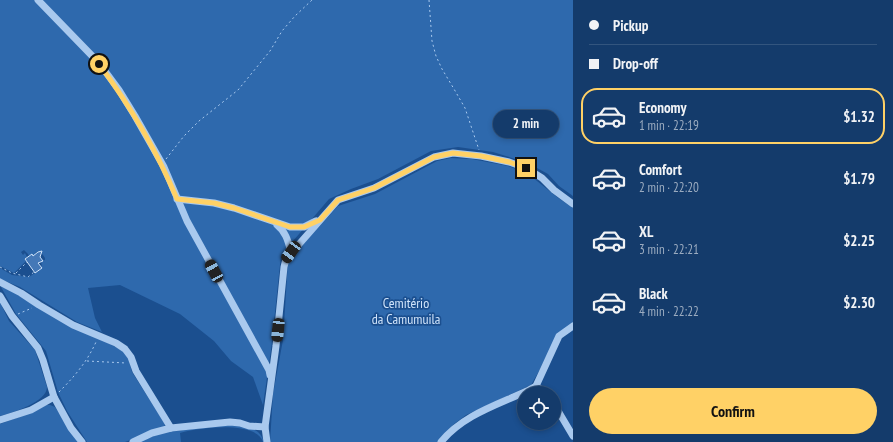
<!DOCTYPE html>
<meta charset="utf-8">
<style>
:root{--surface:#143b6b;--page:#214673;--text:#f1f3f6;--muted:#9dadc1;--line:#33557e;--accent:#ffd166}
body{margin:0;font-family:"PT Sans Narrow",sans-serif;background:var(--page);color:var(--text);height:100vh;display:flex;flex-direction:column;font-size:15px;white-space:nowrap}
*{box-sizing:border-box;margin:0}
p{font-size:13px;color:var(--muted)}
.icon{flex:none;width:22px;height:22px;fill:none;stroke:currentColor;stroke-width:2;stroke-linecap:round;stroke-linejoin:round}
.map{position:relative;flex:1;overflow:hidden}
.side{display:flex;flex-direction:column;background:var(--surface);width:320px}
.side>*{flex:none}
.top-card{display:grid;align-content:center;height:88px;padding:0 16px;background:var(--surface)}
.buttons{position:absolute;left:517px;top:386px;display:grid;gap:8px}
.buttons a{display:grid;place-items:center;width:44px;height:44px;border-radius:50%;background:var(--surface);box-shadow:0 2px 6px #0003,0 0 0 1px var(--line);font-size:20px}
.end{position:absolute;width:18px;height:18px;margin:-9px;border:5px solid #ffd166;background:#111;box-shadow:0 0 0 2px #111}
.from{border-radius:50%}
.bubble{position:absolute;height:28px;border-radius:14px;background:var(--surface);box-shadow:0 2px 6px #0003,0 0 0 1px var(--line);font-size:13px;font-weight:700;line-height:28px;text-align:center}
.car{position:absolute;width:12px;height:24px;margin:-12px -6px;border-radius:5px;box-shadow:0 0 3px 1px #0007;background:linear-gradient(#222 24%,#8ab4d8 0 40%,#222 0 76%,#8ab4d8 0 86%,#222 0)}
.top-card b{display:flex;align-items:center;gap:14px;height:38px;font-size:15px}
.top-card b+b{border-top:1px solid var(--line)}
.top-card i{width:10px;height:10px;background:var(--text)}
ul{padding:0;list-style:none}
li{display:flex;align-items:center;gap:12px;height:56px;margin:0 8px 6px;padding:0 8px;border:2px solid transparent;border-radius:16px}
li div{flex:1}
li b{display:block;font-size:15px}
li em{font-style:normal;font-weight:700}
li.on{border-color:var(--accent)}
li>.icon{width:36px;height:36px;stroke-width:1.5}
.button{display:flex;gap:8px;margin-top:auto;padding:8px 16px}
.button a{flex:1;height:46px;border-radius:24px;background:var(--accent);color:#111;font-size:16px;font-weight:700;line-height:46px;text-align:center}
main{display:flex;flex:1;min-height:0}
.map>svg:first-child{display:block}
.green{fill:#2e69ad}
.building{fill:#4478b7;stroke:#cfe3fa}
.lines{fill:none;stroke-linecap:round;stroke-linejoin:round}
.path{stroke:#a9c9ee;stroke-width:1;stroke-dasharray:2 3;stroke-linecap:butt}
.minor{stroke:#a9c9ee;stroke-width:7}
.route{stroke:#ffd166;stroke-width:5}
.labels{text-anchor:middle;stroke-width:3.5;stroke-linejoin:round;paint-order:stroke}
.park-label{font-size:14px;fill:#cfe3fa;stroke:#1b4f8f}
</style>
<main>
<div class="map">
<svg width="573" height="442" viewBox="0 0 573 442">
<rect width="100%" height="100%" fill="#1b4f8f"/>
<g class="green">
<path d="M0 0H573V196L559 186 548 174 528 163 493 152 458 147 431 151 378 179 351 189 329 199 281 255 271 350 263 405 253 377 231 361 214 341 180 314 120 285 88 288 95 318 102 332 77 322 20 287 0 279V268L12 275 29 277 42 268 41 261 45 260V258L41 252 39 251 35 253 36 256 29 257 28 254 24 250 21 252 23 255 25 253 27 257 25 259 26 261 14 273 0 266Z"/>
<path d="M451 158 472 159 508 166 527 173 557 197 573 208V323L556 337 539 371 531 385 466 415 454 424 437 442H270L273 394 283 340 288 261 338 206 375 194 437 161Z"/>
<path d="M1 287 7 288 123 351 129 360 132 372 165 424 164 427 125 442H87L67 411 58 392 46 351 16 314Z"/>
<path d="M0 302 9 321 35 350 47 387C47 402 12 413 0 416Z"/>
<path d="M46 405H50L55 407 78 442H0V424L33 412Z"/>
<path d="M231 425C244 426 260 427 264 442H263C256 420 197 428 180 433L181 442H139L164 432Z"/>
</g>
<path class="building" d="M42 251 40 257 43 261 38 263 42 268 35 273 25 259 32 254 33 256 38 252Z"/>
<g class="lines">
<g class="path">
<path d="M429 0 432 41 436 56 442 69 454 89 465 108 479 150"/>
<path d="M166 159 184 136 199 121 238 90 270 51 282 31 295 16 312 0"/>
<path d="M0 267 12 273 28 277 34 272"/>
<path d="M16 273 27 262"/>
<path d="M18 314 32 308"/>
<path d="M87 361 126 363"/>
<path d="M59 392C74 377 87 362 96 342"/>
</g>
<g class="minor">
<path d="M38 0 99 63 119 90 135 116 164 167 187 221 269 370 270 375"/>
<path d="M177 199 214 203 234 208 290 227H304L316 221"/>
<path d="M277 225C286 232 288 241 291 252"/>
<path d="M0 282 21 293 39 305 73 325 116 343 125 349 131 357 136 371 171 428"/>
<path d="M0 296 12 316 38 348 43 360 54 397 71 428 82 442"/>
<path d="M536 386 546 393"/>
<path d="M554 404 573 436"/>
<path d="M0 420 31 410 54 397"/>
<path d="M133 442 152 433 171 428 230 422 240 423 249 426 265 427"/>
<path d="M267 442 265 427 276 346 284 267 286 259 338 200 374 188 434 157 453 153 481 156 509 162 526 168 542 178 554 190 573 204"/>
<path d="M441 442C463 415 497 405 527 391L536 386 559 336 573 326"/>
</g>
</g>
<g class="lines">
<path class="route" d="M99 64C131 107 156 149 177 199L214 203 234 208 290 227H304L320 220 338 200 374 188 434 157 453 153 481 156 509 162 526 168"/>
</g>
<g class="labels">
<g class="park-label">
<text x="406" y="308">Cemitério<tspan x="406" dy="16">da Camumuila</tspan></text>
</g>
</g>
</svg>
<div class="buttons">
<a><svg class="icon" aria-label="locate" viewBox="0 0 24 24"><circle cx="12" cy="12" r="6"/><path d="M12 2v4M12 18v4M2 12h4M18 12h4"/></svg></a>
</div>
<i class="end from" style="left:99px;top:64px"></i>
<i class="end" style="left:526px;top:168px"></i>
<div class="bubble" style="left:493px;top:110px;width:66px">2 min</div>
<i class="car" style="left:291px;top:252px;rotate:216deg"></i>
<i class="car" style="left:214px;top:271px;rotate:332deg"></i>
<i class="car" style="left:278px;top:330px;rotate:186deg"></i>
</div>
<section class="side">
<div class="top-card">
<b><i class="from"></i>Pickup</b>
<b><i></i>Drop-off</b>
</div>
<ul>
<li class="on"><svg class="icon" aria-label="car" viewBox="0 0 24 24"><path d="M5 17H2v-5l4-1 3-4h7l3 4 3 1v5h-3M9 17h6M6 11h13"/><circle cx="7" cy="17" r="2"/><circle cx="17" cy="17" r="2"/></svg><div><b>Economy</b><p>1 min · 22:19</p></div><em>$1.32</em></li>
<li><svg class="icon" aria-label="car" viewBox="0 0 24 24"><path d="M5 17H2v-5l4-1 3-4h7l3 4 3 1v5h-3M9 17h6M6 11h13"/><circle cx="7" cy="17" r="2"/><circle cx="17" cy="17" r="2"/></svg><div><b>Comfort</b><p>2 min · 22:20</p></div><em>$1.79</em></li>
<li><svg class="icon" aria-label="car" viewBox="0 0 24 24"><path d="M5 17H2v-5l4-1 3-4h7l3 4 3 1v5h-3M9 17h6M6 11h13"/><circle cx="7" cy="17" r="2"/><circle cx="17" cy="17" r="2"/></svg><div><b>XL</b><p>3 min · 22:21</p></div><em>$2.25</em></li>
<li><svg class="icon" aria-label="car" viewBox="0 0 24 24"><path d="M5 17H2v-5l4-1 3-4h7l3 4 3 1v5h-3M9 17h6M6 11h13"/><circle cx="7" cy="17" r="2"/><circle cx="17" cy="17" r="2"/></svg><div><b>Black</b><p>4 min · 22:22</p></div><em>$2.30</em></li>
</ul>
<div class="button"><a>Confirm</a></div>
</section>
</main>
